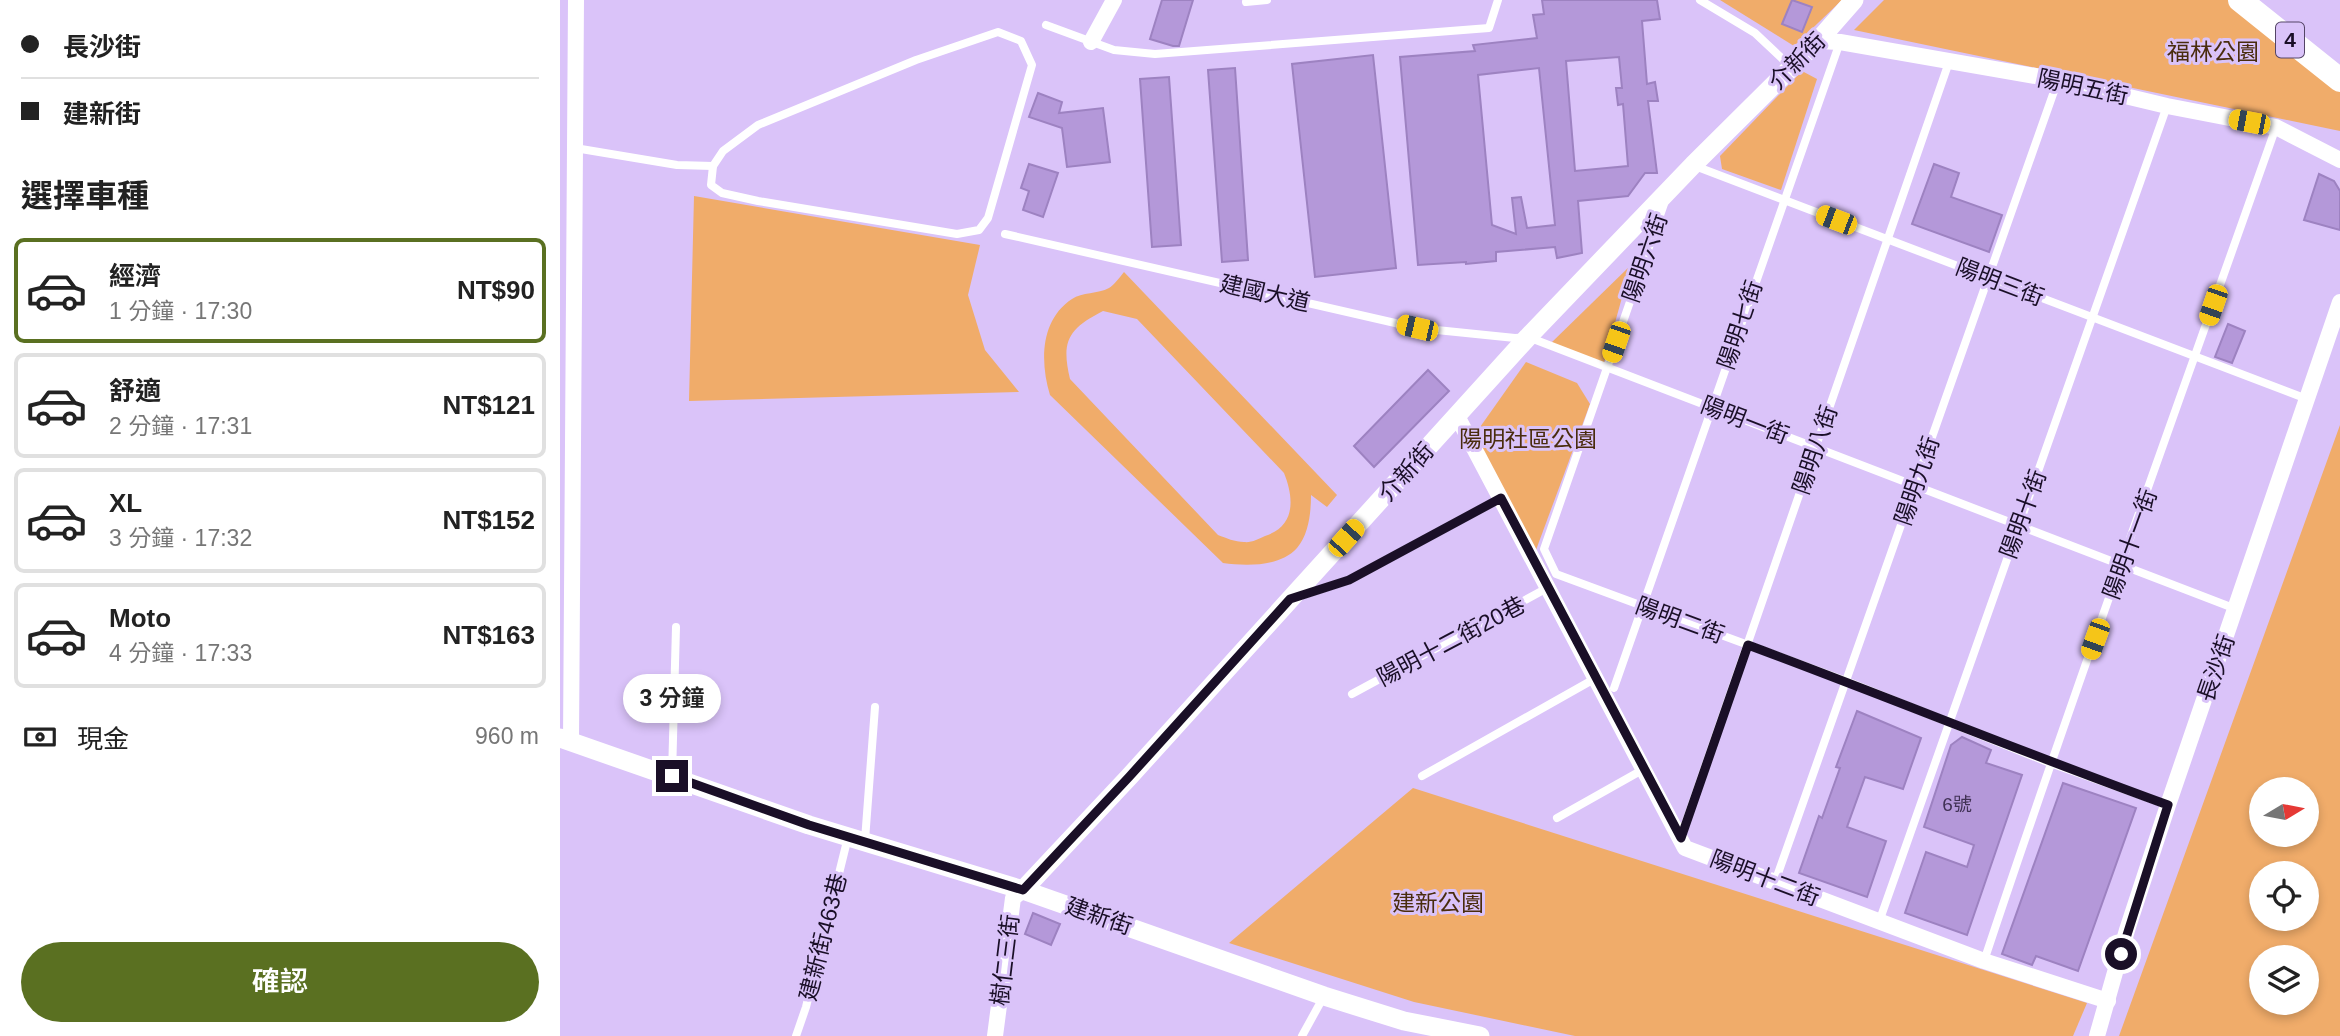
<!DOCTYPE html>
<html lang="zh-TW">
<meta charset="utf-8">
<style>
:root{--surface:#fff;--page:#f6f6f6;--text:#222;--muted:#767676;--line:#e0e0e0;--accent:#5a7021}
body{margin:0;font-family:Helvetica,"Noto Sans TC",sans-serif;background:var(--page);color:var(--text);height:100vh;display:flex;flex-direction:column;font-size:26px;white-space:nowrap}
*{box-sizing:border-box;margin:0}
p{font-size:23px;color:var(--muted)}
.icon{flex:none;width:38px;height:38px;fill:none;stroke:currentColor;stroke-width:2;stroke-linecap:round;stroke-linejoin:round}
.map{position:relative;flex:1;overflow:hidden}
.details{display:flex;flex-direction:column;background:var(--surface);width:560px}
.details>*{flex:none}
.top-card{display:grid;align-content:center;height:154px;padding:0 21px;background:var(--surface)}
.needle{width:46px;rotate:80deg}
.buttons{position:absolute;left:1689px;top:777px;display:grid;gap:14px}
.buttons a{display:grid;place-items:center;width:70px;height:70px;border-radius:50%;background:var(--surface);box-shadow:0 4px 10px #0003;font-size:35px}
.end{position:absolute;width:32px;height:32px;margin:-16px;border:9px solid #1a0f27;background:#fff;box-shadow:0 0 0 4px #fff}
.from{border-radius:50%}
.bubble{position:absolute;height:49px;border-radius:24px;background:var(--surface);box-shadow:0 4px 10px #0003;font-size:23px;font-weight:600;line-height:49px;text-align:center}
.car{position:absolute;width:21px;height:42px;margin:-21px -10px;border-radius:9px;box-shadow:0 0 5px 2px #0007;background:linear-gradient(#f5c518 24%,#345 0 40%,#f5c518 0 76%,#345 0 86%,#f5c518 0)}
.top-card b{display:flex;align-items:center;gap:24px;height:66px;font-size:26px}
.top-card b+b{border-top:2px solid var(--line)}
.top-card i{width:18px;height:18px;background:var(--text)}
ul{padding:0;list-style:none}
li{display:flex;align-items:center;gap:21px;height:105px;margin:0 14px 10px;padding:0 7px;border:4px solid var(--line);border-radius:10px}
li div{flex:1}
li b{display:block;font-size:26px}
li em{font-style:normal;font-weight:600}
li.active{border-color:var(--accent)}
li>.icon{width:63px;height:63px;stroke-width:1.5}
h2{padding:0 21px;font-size:32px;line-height:84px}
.pay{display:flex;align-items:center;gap:18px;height:77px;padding:0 21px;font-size:26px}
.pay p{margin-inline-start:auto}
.button{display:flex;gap:14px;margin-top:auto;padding:14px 21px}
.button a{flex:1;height:80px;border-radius:42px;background:var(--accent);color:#fff;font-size:28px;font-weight:600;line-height:80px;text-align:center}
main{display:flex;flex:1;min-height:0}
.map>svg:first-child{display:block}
.green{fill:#f0ac6a;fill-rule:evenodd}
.building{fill:#b498d9;stroke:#9d82c1;stroke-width:2;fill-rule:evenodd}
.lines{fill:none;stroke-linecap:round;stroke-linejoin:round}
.service{stroke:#fff;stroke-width:8}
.minor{stroke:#fff;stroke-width:16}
.tertiary{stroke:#fff;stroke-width:19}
.primary{stroke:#fff;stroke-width:24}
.route{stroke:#1a0f27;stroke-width:9}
.labels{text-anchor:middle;stroke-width:6;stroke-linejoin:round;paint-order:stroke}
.number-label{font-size:19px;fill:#403154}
.shield{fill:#dac3f9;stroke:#544566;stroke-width:2}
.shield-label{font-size:21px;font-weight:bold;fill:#1a0f27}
.park-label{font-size:23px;fill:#492c0d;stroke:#dac3f9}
.street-label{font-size:23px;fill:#1a0f27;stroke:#dac3f9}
</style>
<main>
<section class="details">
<div class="top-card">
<b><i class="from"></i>長沙街</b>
<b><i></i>建新街</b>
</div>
<h2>選擇車種</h2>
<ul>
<li class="active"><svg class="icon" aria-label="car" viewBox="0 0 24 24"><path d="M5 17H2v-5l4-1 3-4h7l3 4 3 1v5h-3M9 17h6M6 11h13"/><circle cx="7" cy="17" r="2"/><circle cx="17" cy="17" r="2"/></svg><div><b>經濟</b><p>1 分鐘 · 17:30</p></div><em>NT$90</em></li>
<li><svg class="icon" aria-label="car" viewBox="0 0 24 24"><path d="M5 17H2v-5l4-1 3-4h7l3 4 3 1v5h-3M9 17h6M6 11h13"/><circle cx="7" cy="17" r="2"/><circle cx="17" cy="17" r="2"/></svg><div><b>舒適</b><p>2 分鐘 · 17:31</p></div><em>NT$121</em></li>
<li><svg class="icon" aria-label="car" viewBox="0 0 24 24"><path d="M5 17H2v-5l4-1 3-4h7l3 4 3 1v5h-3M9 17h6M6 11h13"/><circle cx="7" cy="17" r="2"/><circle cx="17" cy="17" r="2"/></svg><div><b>XL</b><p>3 分鐘 · 17:32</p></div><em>NT$152</em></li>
<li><svg class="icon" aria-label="car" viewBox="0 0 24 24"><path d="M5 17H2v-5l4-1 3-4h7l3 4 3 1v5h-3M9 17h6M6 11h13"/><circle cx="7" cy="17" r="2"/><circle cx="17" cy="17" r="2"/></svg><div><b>Moto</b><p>4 分鐘 · 17:33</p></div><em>NT$163</em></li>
</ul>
<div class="pay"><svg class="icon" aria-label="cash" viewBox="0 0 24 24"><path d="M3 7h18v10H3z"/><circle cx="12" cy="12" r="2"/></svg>現金<p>960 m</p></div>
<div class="button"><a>確認</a></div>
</section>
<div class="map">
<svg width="1780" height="1036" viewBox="0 0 1780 1036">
<rect width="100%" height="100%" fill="#dac3f9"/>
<g class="green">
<path d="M1160 0H1282L1234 46Z"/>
<path d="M1324 0H1671L1780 84V131L1294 30Z"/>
<path d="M1242 71 1257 79 1221 190 1162 169 1160 156Z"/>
<path d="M134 196 420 245 408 295 425 350 459 392 129 401Z"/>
<path d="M1071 265 1043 366 989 345Z"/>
<path d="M564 272 777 495 767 507 751 495C751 512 749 534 737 548 720 567 686 566 663 563L490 395C480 362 480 320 512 299 522 292 538 294 549 288 554 285 560 277 564 272ZM543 311 577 319 724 473C734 498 736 526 705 536 699 539 691 543 684 542 675 542 666 538 658 535L510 379C501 341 508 329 543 311Z"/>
<path d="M966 362 1017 383 1030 404 976 550 913 437Z"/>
<path d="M1780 425V1036H1559ZM1701 789H1746V835H1701ZM1701 873H1746V919H1701ZM1701 957H1746V1003H1701Z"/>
<path d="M853 788 1527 1003 1513 1036H1015L854 1002 669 943Z"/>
</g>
<g class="building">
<path d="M602 0H633L619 46H613L590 39Z"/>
<path d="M982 0H1097L1100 19 1082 21 1087 84 1095 82 1098 101H1088L1097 173H1085L1068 196 1018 201 1022 253 997 258 995 247 936 252V261L906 264V262L858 265 840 57 915 51 913 45 977 38 973 15 984 14ZM1059 57 1062 88H1056L1058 105 1063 104 1068 166 1015 171 1006 61ZM979 68 995 225 967 228 961 197 952 198 956 234 932 225 918 75Z"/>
<path d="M1232 0 1252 7 1242 32 1222 24Z"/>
<path d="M813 55 836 268 755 277 732 64Z"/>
<path d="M675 68 688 260 662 262 648 70Z"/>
<path d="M609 77 621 245 592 247 580 79Z"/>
<path d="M478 93 502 102 499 113 543 108 550 162 507 167 502 128 469 117Z"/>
<path d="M469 164 498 173 483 217 463 210 469 191 461 188Z"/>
<path d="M1374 164 1399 173 1391 197 1442 215 1429 252 1352 224Z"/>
<path d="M1759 174 1774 181 1780 191V230L1744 220Z"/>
<path d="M1668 324 1685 331 1672 363 1655 357Z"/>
<path d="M868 370 889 391 814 467 794 446Z"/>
<path d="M1297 711 1361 738 1343 789 1305 777 1287 827 1326 841 1307 897 1239 873 1259 816 1262 818 1280 768 1276 767Z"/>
<path d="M1402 737 1431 750 1426 763 1462 775 1407 935 1345 913 1366 852 1407 867 1414 845 1364 827 1391 745Z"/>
<path d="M1503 783 1576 808 1518 971 1476 956 1472 965 1442 954Z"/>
<path d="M473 913 500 924 491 945 465 934Z"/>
</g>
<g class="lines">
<g class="service">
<path d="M1140 0 1195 33 1230 66"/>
<path d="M686 2 707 0"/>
<path d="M486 25 554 50 595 54 929 28 938 0"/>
<path d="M438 32 461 41 472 65 428 218 419 230 397 234 198 201 162 193 151 185 153 166 163 151 198 125 356 60Z"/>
<path d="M15 148 117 165 153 166"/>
<path d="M1135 166 1747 399"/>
<path d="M1104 204 984 549 996 574 1286 681 1490 763 1608 805"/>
<path d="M445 234 857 328 955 338 968 337 1676 609"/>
<path d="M740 596 789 580 941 498"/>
<path d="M1054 688 1280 42"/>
<path d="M792 694 989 587"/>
<path d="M112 776 116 627"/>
<path d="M862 776 1036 678"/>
<path d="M997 818 1084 769"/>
<path d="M1121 836 1389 62"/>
<path d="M305 840 315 707"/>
<path d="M1215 882 1498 80"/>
<path d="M1319 922 1607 106"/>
<path d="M1424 961C1517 682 1618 405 1716 127"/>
<path d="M236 1036 246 1007 288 837"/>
<path d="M742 1036 764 996"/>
</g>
<g class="minor">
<path d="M1258 41 1280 42 1498 80 1607 106 1716 127 1780 160"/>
<path d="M531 42 554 0"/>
<path d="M897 416 1125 848 1424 961 1548 1001"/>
<path d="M11 741 16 0"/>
<path d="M435 1036 453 898 463 890"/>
<path d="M1537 1036 1567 930 1608 805 1780 302"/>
</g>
<g class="tertiary">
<path d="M0 738 249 825 463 890 764 996 844 1021 920 1036"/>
<path d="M463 890 569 777 968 337 1133 165 1258 41 1294 0"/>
</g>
<path class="primary" d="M1680 0 1780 80"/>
</g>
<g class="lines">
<path class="route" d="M112 776 249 825 463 890 569 777 730 599 789 580 941 498 1121 838 1188 645C1328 697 1467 754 1608 805L1561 954"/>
</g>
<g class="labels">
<g class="number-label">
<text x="1397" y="811">6號</text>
</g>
<rect class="shield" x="1716" y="22.5" width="28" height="35" rx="5"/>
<g class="shield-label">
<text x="1730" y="47">4</text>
</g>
<g class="park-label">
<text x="1653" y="60">福林公園</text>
<text x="968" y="447">陽明社區公園</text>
<text x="878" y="911">建新公園</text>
</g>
<g class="street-label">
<text transform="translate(1237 61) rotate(-45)" y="8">介新街</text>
<text transform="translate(1523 87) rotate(12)" y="8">陽明五街</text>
<text transform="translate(1085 258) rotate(-71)" y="8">陽明六街</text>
<text transform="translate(1440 282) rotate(21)" y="8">陽明三街</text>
<text transform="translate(705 293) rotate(13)" y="8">建國大道</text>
<text transform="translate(1180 325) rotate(-71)" y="8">陽明七街</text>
<text transform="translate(1185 420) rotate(21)" y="8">陽明一街</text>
<text transform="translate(1255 450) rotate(-71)" y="8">陽明八街</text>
<text transform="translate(846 472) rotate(-48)" y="8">介新街</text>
<text transform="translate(1357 481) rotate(-71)" y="8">陽明九街</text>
<text transform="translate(1463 514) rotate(-70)" y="8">陽明十街</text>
<text transform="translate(1570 544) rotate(-70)" y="8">陽明十一街</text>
<text transform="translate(1120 620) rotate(20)" y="8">陽明二街</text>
<text transform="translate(891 641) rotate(-28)" y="8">陽明十二街20巷</text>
<text transform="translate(1656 668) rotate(-71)" y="8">長沙街</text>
<text transform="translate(1205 878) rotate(21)" y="8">陽明十二街</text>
<text transform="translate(539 916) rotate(19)" y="8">建新街</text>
<text transform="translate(263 937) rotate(-76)" y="8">建新街463巷</text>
<text transform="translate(445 960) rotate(-83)" y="8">樹仁三街</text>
</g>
</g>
</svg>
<div class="buttons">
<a><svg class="needle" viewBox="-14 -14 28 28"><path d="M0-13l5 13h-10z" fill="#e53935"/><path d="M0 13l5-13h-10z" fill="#767676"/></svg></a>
<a><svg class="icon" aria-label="locate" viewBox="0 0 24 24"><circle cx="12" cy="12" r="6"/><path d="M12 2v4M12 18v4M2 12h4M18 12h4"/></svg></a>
<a><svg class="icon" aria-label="layers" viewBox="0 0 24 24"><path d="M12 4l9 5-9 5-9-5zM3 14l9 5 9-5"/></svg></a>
</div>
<i class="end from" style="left:1561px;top:954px"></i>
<i class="end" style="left:112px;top:776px"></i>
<div class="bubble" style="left:63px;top:674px;width:98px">3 分鐘</div>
<i class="car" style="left:1689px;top:122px;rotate:281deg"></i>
<i class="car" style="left:1276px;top:220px;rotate:291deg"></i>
<i class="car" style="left:1653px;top:305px;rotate:199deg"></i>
<i class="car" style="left:857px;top:328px;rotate:283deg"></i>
<i class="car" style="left:1056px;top:342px;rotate:199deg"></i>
<i class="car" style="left:786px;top:538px;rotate:42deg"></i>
<i class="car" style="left:1535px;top:639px;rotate:200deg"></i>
</div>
</main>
